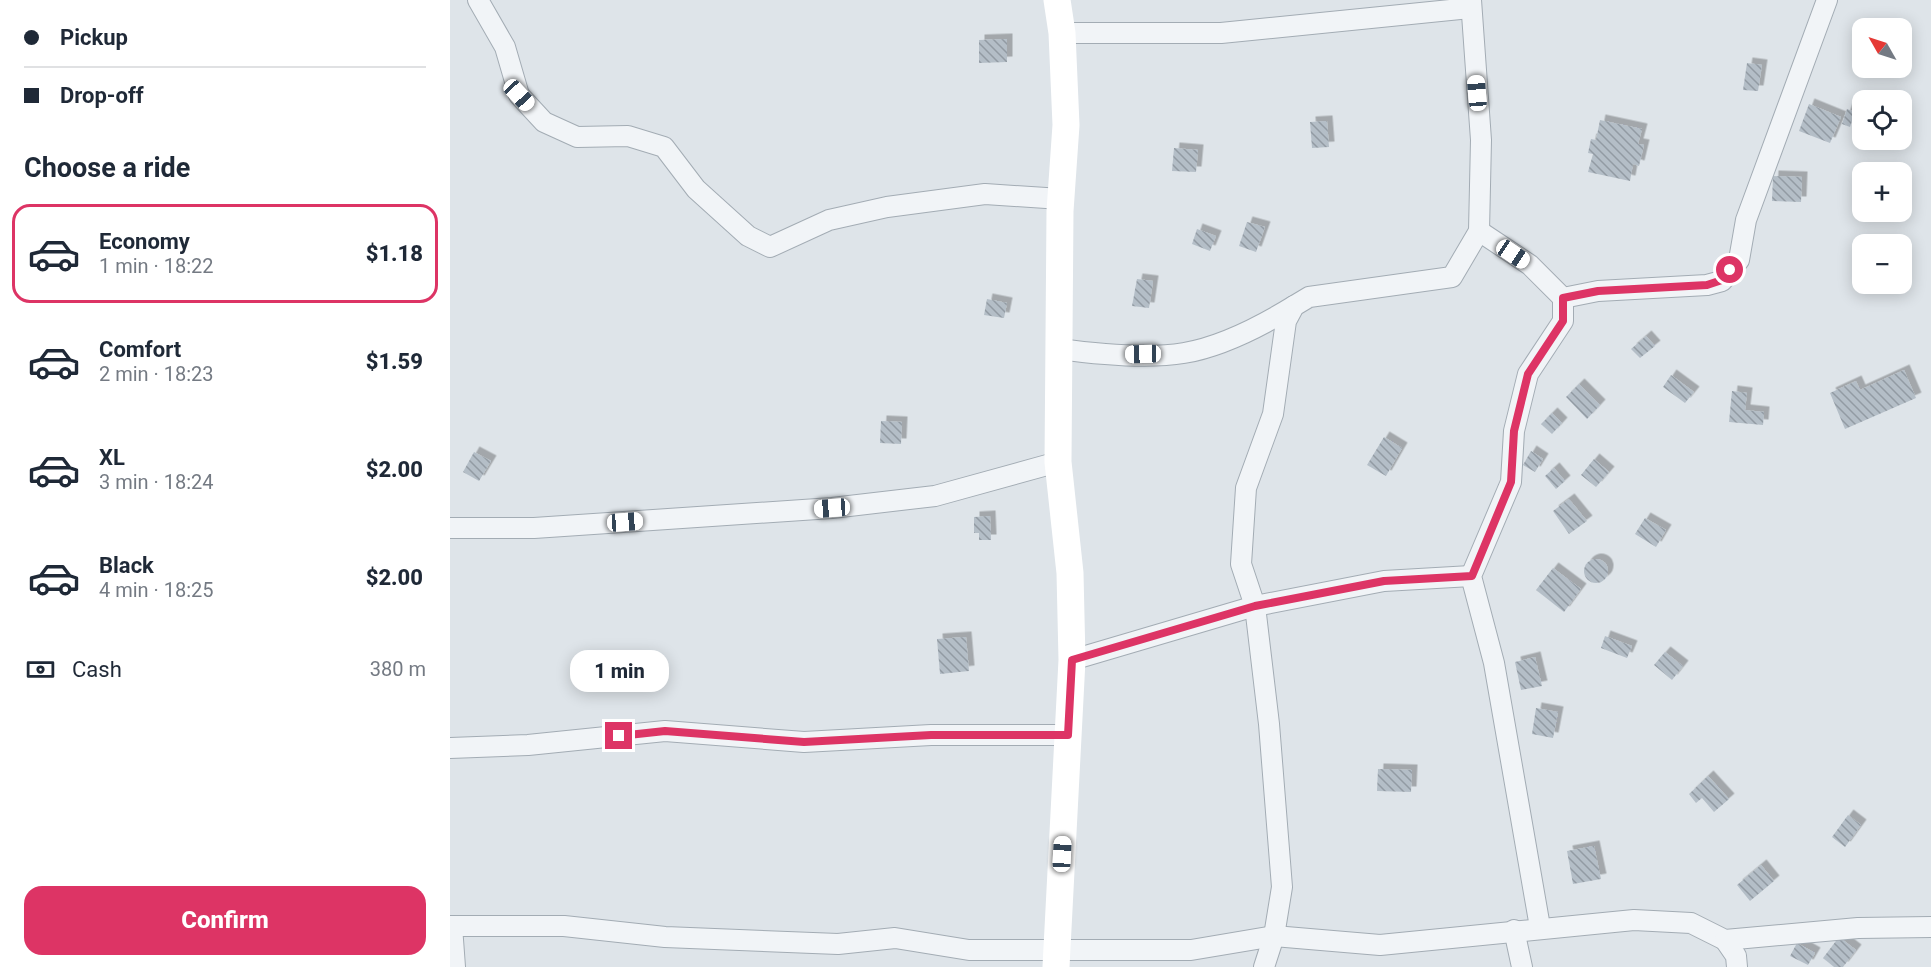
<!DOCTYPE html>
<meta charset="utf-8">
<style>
:root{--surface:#fff;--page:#f6f6f7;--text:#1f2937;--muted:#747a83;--line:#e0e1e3;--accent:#dd3465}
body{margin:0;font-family:Roboto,sans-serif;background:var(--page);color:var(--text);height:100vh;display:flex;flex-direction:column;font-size:22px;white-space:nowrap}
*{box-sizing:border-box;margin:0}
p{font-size:20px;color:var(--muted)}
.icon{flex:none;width:33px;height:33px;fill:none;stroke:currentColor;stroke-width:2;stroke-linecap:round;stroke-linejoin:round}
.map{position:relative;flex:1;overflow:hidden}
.details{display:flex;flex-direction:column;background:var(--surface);width:450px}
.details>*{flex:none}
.guide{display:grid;align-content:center;height:132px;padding:0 24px;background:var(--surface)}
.needle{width:39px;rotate:309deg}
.tools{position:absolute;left:1402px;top:18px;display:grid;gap:12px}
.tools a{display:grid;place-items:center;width:60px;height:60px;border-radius:12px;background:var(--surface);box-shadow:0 3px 15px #0003;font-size:30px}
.end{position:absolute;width:27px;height:27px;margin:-14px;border:8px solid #dd3465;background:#fff;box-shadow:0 0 0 3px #fff}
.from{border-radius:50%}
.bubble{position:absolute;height:42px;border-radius:18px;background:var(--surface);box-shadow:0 3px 15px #0003;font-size:20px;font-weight:800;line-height:42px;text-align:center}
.car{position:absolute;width:18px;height:36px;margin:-18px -9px;border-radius:8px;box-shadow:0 0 4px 2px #0007;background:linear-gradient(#fff 24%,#345 0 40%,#fff 0 76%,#345 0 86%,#fff 0)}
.guide b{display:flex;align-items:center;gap:21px;height:57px;font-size:22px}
.guide b+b{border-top:2px solid var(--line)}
.guide i{width:15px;height:15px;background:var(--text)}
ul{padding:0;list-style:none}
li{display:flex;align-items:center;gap:18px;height:99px;margin:0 12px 9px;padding:0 12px;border:3px solid transparent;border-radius:18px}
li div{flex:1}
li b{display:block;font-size:22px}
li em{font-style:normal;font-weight:800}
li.active{border-color:var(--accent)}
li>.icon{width:54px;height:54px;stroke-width:1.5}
h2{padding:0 24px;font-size:27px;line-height:72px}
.pay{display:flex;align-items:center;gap:15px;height:66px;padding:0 24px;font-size:22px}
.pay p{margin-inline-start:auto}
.button{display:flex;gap:12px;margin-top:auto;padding:12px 24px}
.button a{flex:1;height:69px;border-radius:18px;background:var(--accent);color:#fff;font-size:24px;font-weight:800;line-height:69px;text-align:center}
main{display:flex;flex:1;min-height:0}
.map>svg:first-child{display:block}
.building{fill:url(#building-back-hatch);filter:url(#shadow)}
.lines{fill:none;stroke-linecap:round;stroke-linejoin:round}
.street-casing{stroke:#a3acb4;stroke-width:22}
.street{stroke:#f1f4f7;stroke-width:20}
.secondary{stroke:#fff;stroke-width:27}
.route{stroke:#dd3465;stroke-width:8}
</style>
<main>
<section class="details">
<div class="guide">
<b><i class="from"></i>Pickup</b>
<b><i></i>Drop-off</b>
</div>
<h2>Choose a ride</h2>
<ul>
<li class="active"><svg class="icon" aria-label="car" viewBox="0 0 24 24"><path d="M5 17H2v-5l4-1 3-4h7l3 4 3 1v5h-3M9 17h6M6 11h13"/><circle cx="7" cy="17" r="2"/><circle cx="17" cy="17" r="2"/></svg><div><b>Economy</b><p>1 min · 18:22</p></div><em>$1.18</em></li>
<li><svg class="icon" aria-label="car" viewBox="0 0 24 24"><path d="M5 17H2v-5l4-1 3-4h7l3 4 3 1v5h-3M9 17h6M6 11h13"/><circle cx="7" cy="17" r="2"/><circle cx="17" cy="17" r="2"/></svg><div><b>Comfort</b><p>2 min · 18:23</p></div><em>$1.59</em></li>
<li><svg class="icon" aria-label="car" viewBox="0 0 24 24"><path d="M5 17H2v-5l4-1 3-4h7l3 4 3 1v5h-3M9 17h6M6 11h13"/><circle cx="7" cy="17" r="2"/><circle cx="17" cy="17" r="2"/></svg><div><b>XL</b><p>3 min · 18:24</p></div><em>$2.00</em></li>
<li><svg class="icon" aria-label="car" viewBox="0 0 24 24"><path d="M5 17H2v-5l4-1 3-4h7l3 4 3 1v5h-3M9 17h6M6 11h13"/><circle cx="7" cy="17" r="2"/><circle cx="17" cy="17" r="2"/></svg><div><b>Black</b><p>4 min · 18:25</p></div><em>$2.00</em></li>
</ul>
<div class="pay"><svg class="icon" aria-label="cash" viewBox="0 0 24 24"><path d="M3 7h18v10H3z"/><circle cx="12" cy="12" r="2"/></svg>Cash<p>380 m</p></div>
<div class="button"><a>Confirm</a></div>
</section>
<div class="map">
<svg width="1481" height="967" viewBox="0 0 1481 967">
<defs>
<pattern id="building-back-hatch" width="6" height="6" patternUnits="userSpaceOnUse" patternTransform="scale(1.5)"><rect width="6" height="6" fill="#b4bec7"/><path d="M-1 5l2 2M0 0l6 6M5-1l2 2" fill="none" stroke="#929ba3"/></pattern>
<filter id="shadow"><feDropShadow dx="5.5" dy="-5.5" stdDeviation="0" flood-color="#0004"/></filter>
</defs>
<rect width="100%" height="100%" fill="#dee4e9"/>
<g class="building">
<path d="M557 39V62L529 63V40Z"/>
<path d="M1297 63 1312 65 1308 91 1293 90Z"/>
<path d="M1359 104 1391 117 1380 143 1349 131Z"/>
<path d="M1397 109 1405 112 1400 127 1392 124Z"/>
<path d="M1150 120 1192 129 1188 144 1194 145 1189 166 1183 164 1180 181 1138 172 1143 154 1138 153 1141 139 1146 140Z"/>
<path d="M877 121 879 147 862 148 860 122Z"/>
<path d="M724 148 748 150 746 172 722 171Z"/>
<path d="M1323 176 1352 177 1351 202 1322 201Z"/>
<path d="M797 222 815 227 806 252 789 246Z"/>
<path d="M747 229 766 236 760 251 742 244Z"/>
<path d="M687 279 703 281 699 308 682 306Z"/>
<path d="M537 299 557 303 554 318 534 315Z"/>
<path d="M1196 336 1205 346 1190 358 1181 349Z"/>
<path d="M1454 370 1466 398 1395 429 1380 393 1406 381 1410 390Z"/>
<path d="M1221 375 1244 392 1235 403 1213 387Z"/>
<path d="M1129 384 1150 405 1137 419 1116 397Z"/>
<path d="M1282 391 1297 393 1295 410 1314 412 1313 425 1279 422Z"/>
<path d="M1102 413 1112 423 1102 434 1091 424Z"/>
<path d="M431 421 452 422 451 444 430 443Z"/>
<path d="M934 437 952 448 936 476 917 465Z"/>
<path d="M1081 451 1093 459 1085 472 1073 465Z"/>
<path d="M24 452 41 461 29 481 13 472Z"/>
<path d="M1144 459 1159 472 1146 487 1131 475Z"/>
<path d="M1104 468 1115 481 1106 489 1095 476Z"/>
<path d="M1119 499 1137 521 1119 534 1103 511Z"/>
<path d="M540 516 541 540H529V533H524V517Z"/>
<path d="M1195 518 1216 530 1206 547 1185 534Z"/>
<circle cx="1146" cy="571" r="12"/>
<path d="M1103 568 1131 589 1114 612 1086 590Z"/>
<path d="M1155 636 1182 646 1177 658 1151 648Z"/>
<path d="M516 637 519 671 490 674 487 639Z"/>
<path d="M1215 652 1233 666 1222 680 1204 665Z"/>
<path d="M1085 657 1092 686 1071 690 1065 662Z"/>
<path d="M1086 708 1108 712 1103 738 1082 734Z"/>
<path d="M928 769 962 770 961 792 927 791Z"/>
<path d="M1258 776 1279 799 1264 812 1252 798 1246 803 1239 794Z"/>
<path d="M1398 815 1411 825 1395 847 1382 837Z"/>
<path d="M1144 846 1151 879 1123 884 1117 851Z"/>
<path d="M1311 865 1324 881 1300 901 1287 885Z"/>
<path d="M1389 937 1406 950 1393 967H1384L1373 958Z"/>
<path d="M1347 943 1365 953 1358 965 1340 956Z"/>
</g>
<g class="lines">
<g class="street-casing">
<g id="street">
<path d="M28 0 55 47 69 95 94 122 127 137 178 136 214 147 246 189 298 236 320 247 379 220 437 207 535 194 611 199"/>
<path d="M612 33H771L1020 8"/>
<path d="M1029 231 1080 265 1113 298V321L1078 374 1064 431 1061 482 1021 576 1044 663 1090 927"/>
<path d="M1113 298 1148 291 1257 285 1272 281 1289 260 1296 220 1377 0"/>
<path d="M609 349C646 354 697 359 734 353 770 347 813 325 844 306"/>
<path d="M0 528H84L382 508 485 496 608 462"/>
<path d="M622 660 805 606 934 581 1021 576"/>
<path d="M0 748 78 745 215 731 354 742 481 735H618"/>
<path d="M0 926H114L215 937 388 944 445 938 519 950H741L824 936 930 945 1184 920 1241 923 1275 940 1408 928 1481 927"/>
<path d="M2 926 5 967"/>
<path d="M1064 930 1072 967"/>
<path d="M1275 940 1286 956 1287 967"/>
<path d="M814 967 824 936 832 887 819 724 805 606 791 564 796 488 823 414 836 321 844 306 859 297 1002 277 1029 231 1031 140 1021 0"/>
</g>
</g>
<use href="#street" class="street"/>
<path class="secondary" d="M606 967 622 660 620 573 608 462 610 211 616 125 612 33 607 0"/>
</g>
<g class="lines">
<path class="route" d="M169 736 215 731 354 742 481 735H618L622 660 805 606 934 581 1022 576 1061 482 1064 431 1078 374 1113 321V298L1148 291 1257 285 1272 280 1280 270"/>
</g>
</svg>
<div class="tools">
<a><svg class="needle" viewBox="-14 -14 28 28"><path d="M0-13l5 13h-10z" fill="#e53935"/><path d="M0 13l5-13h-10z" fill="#747a83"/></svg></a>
<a><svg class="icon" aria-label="locate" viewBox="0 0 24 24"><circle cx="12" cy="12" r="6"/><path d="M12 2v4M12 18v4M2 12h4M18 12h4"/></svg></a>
<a>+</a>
<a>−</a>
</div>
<i class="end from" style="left:1280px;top:270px"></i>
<i class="end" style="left:169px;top:736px"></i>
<div class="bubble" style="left:120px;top:650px;width:99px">1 min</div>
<i class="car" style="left:1027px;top:93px;rotate:355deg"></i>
<i class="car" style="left:69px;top:95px;rotate:137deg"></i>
<i class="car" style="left:1063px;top:254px;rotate:124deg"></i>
<i class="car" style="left:693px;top:354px;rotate:269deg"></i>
<i class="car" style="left:382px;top:508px;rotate:266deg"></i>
<i class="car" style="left:175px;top:522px;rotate:86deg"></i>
<i class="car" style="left:612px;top:854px;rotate:3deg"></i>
</div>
</main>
